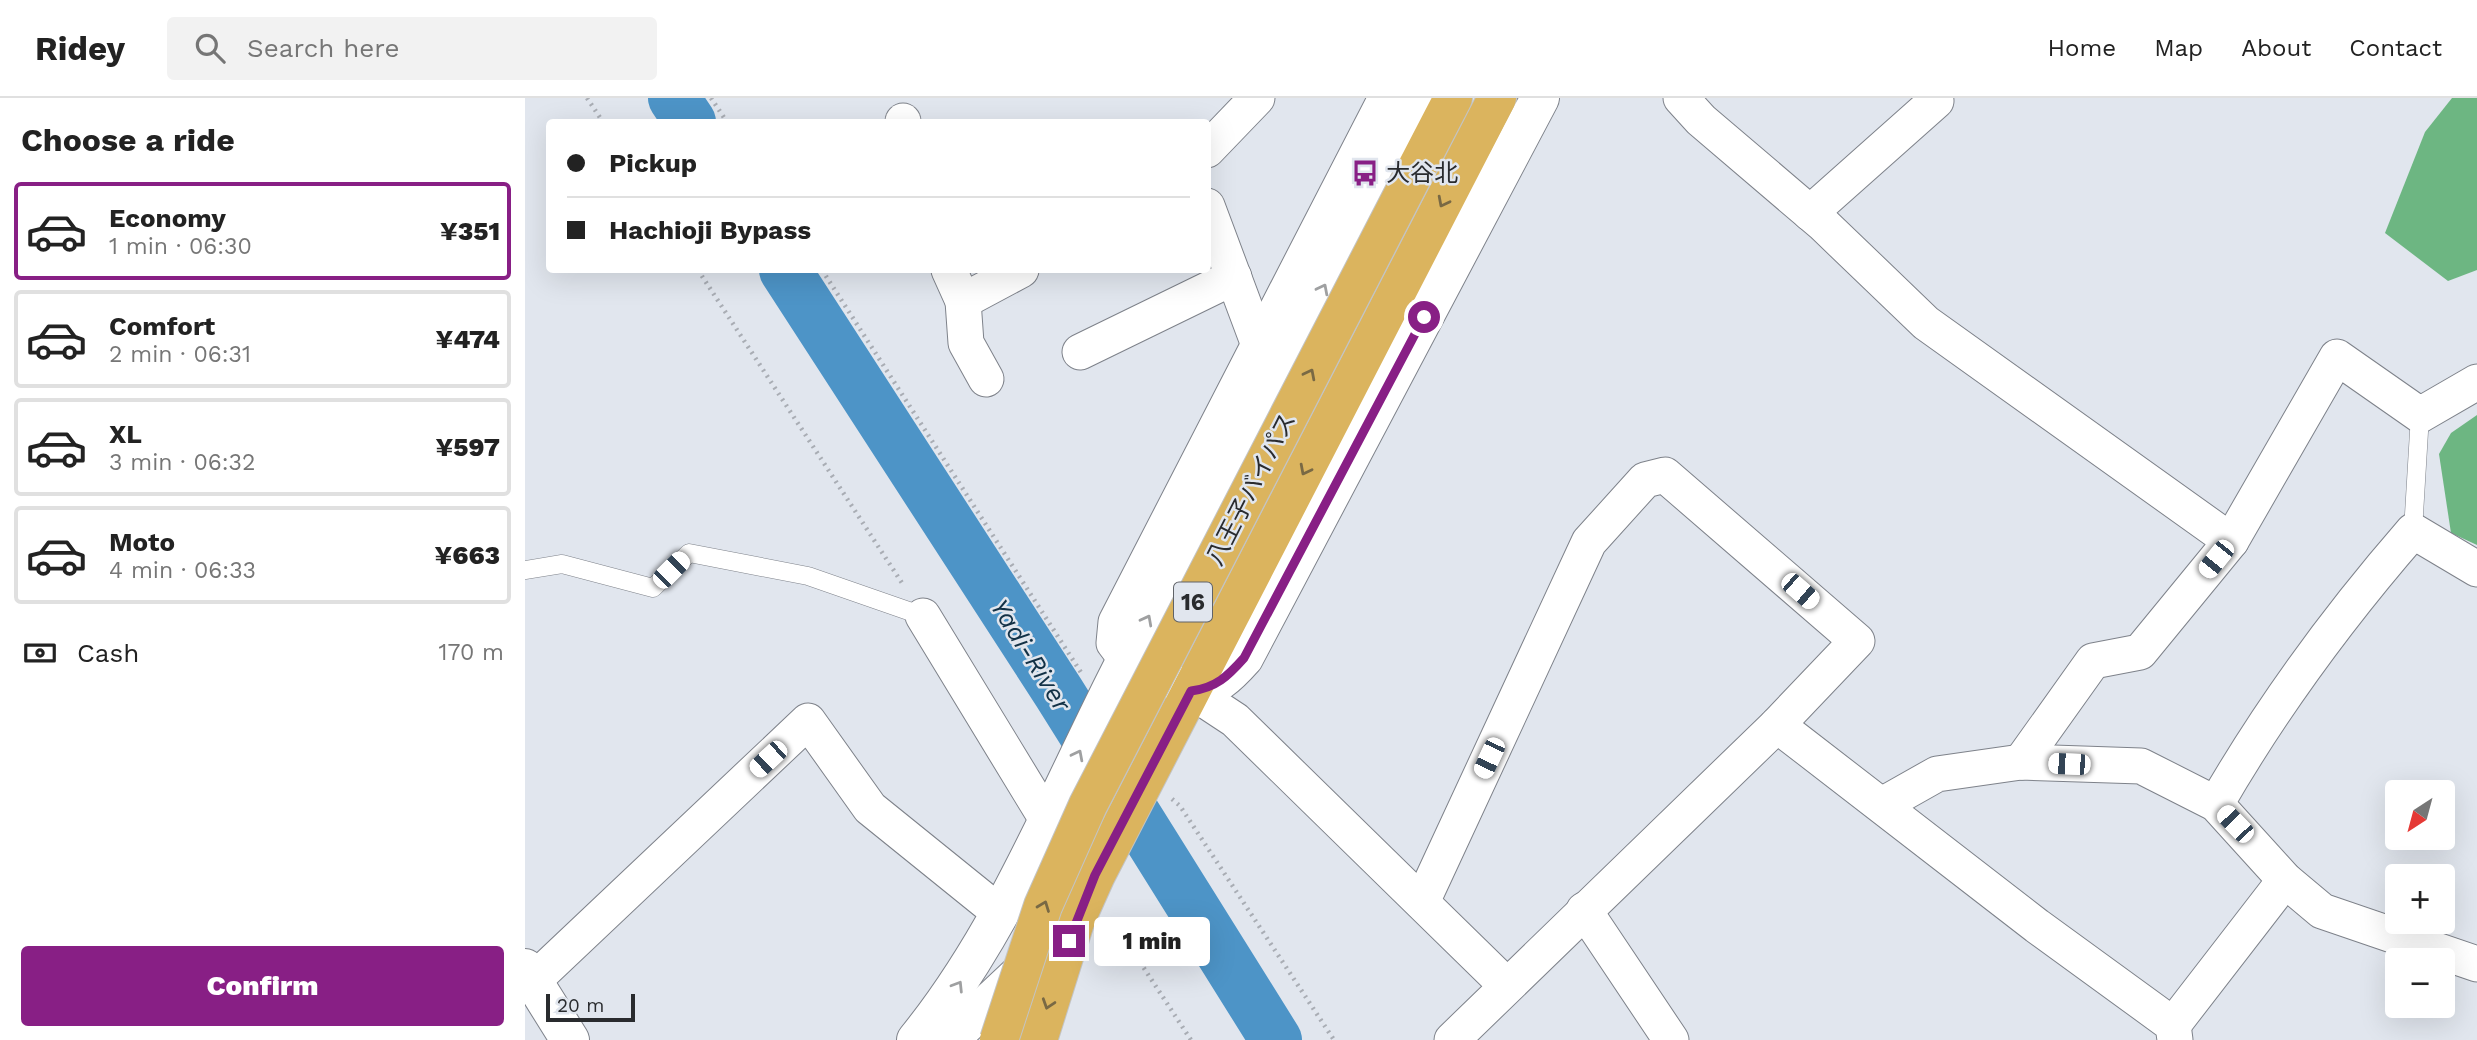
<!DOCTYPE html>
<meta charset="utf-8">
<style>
:root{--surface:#fff;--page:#f2f2f2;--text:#222;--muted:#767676;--line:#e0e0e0;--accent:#881f85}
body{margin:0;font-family:"Work Sans","Noto Sans JP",sans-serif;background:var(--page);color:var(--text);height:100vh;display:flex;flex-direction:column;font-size:26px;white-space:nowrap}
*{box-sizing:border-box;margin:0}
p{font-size:23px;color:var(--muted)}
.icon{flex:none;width:38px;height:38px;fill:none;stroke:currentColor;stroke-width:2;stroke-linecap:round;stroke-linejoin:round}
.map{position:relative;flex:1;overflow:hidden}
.drawer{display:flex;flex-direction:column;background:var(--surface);width:525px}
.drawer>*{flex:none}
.banner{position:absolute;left:21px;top:21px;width:665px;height:154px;border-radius:7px;box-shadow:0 7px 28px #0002;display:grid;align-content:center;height:154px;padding:0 21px;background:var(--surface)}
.needle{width:46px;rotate:216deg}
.controls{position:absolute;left:1860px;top:682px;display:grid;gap:14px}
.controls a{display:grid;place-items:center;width:70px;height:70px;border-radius:7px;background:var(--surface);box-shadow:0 7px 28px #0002;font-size:35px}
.scale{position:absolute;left:21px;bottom:18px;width:89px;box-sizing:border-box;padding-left:7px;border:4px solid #292b2e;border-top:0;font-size:19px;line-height:24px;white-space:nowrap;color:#292b2e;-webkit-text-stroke:5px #e1e6ee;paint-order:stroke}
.end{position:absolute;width:32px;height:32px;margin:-16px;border:9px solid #881f85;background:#fff;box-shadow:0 0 0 4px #fff}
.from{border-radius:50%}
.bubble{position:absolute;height:49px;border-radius:7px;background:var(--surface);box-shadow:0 7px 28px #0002;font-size:23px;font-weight:800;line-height:49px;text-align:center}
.car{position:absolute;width:21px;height:42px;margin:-21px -10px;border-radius:9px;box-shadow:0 0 5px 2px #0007;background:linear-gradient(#fff 24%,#345 0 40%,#fff 0 76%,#345 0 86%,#fff 0)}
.banner b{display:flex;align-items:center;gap:24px;height:66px;font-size:26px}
.banner b+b{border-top:2px solid var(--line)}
.banner i{width:18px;height:18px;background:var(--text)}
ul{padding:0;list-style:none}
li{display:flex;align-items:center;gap:21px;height:98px;margin:0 14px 10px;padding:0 7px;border:4px solid var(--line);border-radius:7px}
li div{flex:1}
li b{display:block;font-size:26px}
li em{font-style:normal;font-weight:800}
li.selected{border-color:var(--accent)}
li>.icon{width:63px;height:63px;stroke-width:1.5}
h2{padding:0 21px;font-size:32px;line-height:84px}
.pay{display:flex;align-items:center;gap:18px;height:77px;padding:0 21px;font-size:26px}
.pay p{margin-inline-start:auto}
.action{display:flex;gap:14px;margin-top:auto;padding:14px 21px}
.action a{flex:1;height:80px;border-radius:7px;background:var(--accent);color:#fff;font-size:28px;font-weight:800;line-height:80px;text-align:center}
header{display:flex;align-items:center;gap:42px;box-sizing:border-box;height:98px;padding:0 35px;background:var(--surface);border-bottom:2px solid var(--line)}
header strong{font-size:33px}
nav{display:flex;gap:38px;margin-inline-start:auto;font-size:24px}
.search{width:490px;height:63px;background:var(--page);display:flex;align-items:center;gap:18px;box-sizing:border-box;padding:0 24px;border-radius:7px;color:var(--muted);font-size:26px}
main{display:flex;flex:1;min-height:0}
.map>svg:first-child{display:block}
.forest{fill:#6db682}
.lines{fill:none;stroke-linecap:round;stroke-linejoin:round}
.river{stroke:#4d94c7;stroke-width:52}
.service-casing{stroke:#7e828a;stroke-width:19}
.minor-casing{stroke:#7e828a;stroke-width:37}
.tertiary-casing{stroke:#7e828a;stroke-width:40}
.secondary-casing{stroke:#7e828a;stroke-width:40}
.trunk-casing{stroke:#c3c4c4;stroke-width:40}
.path{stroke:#a9adb4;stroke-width:4.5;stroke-dasharray:2 5;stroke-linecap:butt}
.service{stroke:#fff;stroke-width:18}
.minor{stroke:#fff;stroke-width:35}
.tertiary{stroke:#fff;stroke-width:38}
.secondary{stroke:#fff;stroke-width:38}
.trunk{stroke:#dbb45e;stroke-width:38}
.trunk-bridge-casing{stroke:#c3c4c4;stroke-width:40;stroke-linecap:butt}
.trunk-bridge{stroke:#dbb45e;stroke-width:38}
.oneway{stroke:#796944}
.oneway2{stroke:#9fa0a1}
.route{stroke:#881f85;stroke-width:9}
.labels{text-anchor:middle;stroke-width:5;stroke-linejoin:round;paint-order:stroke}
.shield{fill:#e1e6ee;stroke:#606368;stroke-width:2}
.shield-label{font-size:23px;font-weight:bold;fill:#292b2e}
.poi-label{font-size:24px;fill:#292b2e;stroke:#e1e6ee;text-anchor:start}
.street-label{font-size:24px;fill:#292b2e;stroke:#e1e6ee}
.water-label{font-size:26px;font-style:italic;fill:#123146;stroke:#e1e6ee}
</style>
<header>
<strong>Ridey</strong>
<div class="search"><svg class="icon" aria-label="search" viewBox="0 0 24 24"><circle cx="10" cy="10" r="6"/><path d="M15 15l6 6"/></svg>Search here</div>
<nav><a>Home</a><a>Map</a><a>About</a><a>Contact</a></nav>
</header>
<main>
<section class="drawer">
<h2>Choose a ride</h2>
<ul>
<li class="selected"><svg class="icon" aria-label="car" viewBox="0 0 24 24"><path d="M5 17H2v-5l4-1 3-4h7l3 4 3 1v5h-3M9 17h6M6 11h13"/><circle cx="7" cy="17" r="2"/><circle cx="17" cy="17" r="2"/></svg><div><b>Economy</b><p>1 min · 06:30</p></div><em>¥351</em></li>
<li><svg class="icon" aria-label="car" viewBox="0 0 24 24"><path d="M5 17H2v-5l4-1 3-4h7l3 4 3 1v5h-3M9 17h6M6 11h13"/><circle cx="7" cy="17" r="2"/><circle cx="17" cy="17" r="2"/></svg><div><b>Comfort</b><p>2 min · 06:31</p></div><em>¥474</em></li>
<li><svg class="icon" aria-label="car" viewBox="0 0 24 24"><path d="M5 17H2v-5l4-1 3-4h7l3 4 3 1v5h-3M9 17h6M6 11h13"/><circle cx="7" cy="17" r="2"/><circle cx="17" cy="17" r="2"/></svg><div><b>XL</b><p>3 min · 06:32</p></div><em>¥597</em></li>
<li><svg class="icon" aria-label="car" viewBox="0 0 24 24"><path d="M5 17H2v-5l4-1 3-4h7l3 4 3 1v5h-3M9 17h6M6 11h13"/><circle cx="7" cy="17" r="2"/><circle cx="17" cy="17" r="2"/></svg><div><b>Moto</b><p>4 min · 06:33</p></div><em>¥663</em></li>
</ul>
<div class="pay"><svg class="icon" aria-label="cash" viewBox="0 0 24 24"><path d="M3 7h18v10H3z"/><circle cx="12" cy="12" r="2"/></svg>Cash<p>170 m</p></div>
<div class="action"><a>Confirm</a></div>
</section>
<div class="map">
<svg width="1952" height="942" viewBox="0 0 1952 942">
<rect width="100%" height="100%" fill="#e1e6ee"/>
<g class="forest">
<path d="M1927 0H1952V172L1923 183 1860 135 1900 34Z"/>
<path d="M1952 317V447L1926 435 1914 356 1926 335Z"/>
</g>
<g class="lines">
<g class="river">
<path d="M149 0 165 24"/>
<path d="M260 172 534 595 751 942"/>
</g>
<g class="service-casing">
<g id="service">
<path d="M1888 433 1895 317"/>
<path d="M0 472 37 466 128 490 164 455 283 478 398 518"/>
</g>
</g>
<g class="minor-casing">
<g id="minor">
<path d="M861 0 591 524 589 545 601 561 666 593 710 622 981 887"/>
<path d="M1156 0 1176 22 1298 126 1401 225 1706 443 1615 554 1568 563 1496 664"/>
<path d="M378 23V24"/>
<path d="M682 52 732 0"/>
<path d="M682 108 734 247"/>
<path d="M1285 115 1411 3 1409 0"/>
<path d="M424 172 438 203 496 172"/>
<path d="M438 203 441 245 461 281"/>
<path d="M555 254 709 179"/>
<path d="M1706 443 1812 259 1895 317 1952 284"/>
<path d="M398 518 521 720"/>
<path d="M1252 627 1512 828 1648 927 1650 942"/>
<path d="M1691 706C1747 609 1814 518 1888 433L1952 471"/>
<path d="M1357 707 1412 676 1496 664 1616 668 1691 706 1760 782 1797 813 1952 866"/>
<path d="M897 804 1064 444 1120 382 1140 377 1332 543 1252 627 927 942"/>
<path d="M1059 812 1146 942"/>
<path d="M8 883 283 623 345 710 475 815"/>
<path d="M1648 927 1760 782"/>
</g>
</g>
<g class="tertiary-casing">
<g id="tertiary">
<path d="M666 593C691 590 703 578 719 560L1015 0"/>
<path d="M391 942C482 830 535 689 601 562 698 374 798 188 894 0"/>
<path d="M424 942 505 866"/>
</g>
</g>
<g class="secondary-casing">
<path id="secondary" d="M0 870 45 942"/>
</g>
<g class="trunk-casing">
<g id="trunk">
<path d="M888 77 928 0"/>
<path d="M513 942 550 824 571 777 972 0"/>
</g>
</g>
<g class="path">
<path d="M62 0 78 24"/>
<path d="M186 0 202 24"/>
<path d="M173 172 377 485"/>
<path d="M297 172 557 576"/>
<path d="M647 701 655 708 809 942"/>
<path d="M588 823 666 942"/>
</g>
<use href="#service" class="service"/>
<use href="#minor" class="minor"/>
<use href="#tertiary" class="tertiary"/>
<use href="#secondary" class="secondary"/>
<use href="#trunk" class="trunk"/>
<g class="trunk-bridge-casing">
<path id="trunk-bridge" d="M474 942 518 808 563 707 888 77"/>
</g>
<use href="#trunk-bridge" class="trunk-bridge"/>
</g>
<defs><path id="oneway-chevron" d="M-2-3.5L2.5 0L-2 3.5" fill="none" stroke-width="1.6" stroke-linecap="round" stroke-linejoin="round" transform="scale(1.75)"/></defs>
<g class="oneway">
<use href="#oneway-chevron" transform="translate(918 104) rotate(117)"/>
<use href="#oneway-chevron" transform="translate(785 276) rotate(-63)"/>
<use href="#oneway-chevron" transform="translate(780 372) rotate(117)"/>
<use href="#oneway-chevron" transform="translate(519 808) rotate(-69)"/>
<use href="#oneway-chevron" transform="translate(523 906) rotate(108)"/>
</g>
<g class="oneway2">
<use href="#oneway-chevron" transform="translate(798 191) rotate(-63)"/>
<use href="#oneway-chevron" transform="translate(622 522) rotate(-62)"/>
<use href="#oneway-chevron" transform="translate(553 657) rotate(-63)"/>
<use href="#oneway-chevron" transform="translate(433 888) rotate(-58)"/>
</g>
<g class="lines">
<path class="route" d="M544 843 570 777 666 593C691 590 703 578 719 560L899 219"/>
</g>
<defs>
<g id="bus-bare" transform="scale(2.1)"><path d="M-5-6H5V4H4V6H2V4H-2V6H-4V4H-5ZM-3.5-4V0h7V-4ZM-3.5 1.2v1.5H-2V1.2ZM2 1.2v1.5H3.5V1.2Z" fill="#881f85" stroke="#e1e6ee" stroke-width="2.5" paint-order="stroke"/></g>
</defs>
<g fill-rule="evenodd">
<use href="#bus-bare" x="840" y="75"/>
</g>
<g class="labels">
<rect class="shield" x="649" y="484.5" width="38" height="39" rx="5"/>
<g class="shield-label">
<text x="668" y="512">16</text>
</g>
<g class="poi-label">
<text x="861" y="83">大谷北</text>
</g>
<g class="street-label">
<text transform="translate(726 391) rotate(-63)" y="8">八王子バイパス</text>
</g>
<g class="water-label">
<text transform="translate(506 557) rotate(58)" y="9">Yadi-River</text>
</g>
</g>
</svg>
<div class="controls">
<a><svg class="needle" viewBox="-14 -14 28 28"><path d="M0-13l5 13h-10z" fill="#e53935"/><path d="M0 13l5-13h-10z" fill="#767676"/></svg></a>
<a>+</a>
<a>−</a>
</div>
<div class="scale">20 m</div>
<i class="end from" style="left:899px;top:219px"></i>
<i class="end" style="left:544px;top:843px"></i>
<div class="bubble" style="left:569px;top:819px;width:116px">1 min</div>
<i class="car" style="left:1691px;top:461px;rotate:219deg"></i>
<i class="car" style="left:146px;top:472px;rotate:45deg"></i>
<i class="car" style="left:1275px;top:493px;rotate:131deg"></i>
<i class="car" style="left:964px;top:660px;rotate:205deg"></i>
<i class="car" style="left:243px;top:661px;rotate:227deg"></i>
<i class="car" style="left:1544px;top:666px;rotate:272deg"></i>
<i class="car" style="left:1710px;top:726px;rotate:316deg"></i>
<div class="banner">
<b><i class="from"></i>Pickup</b>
<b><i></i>Hachioji Bypass</b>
</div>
</div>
</main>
